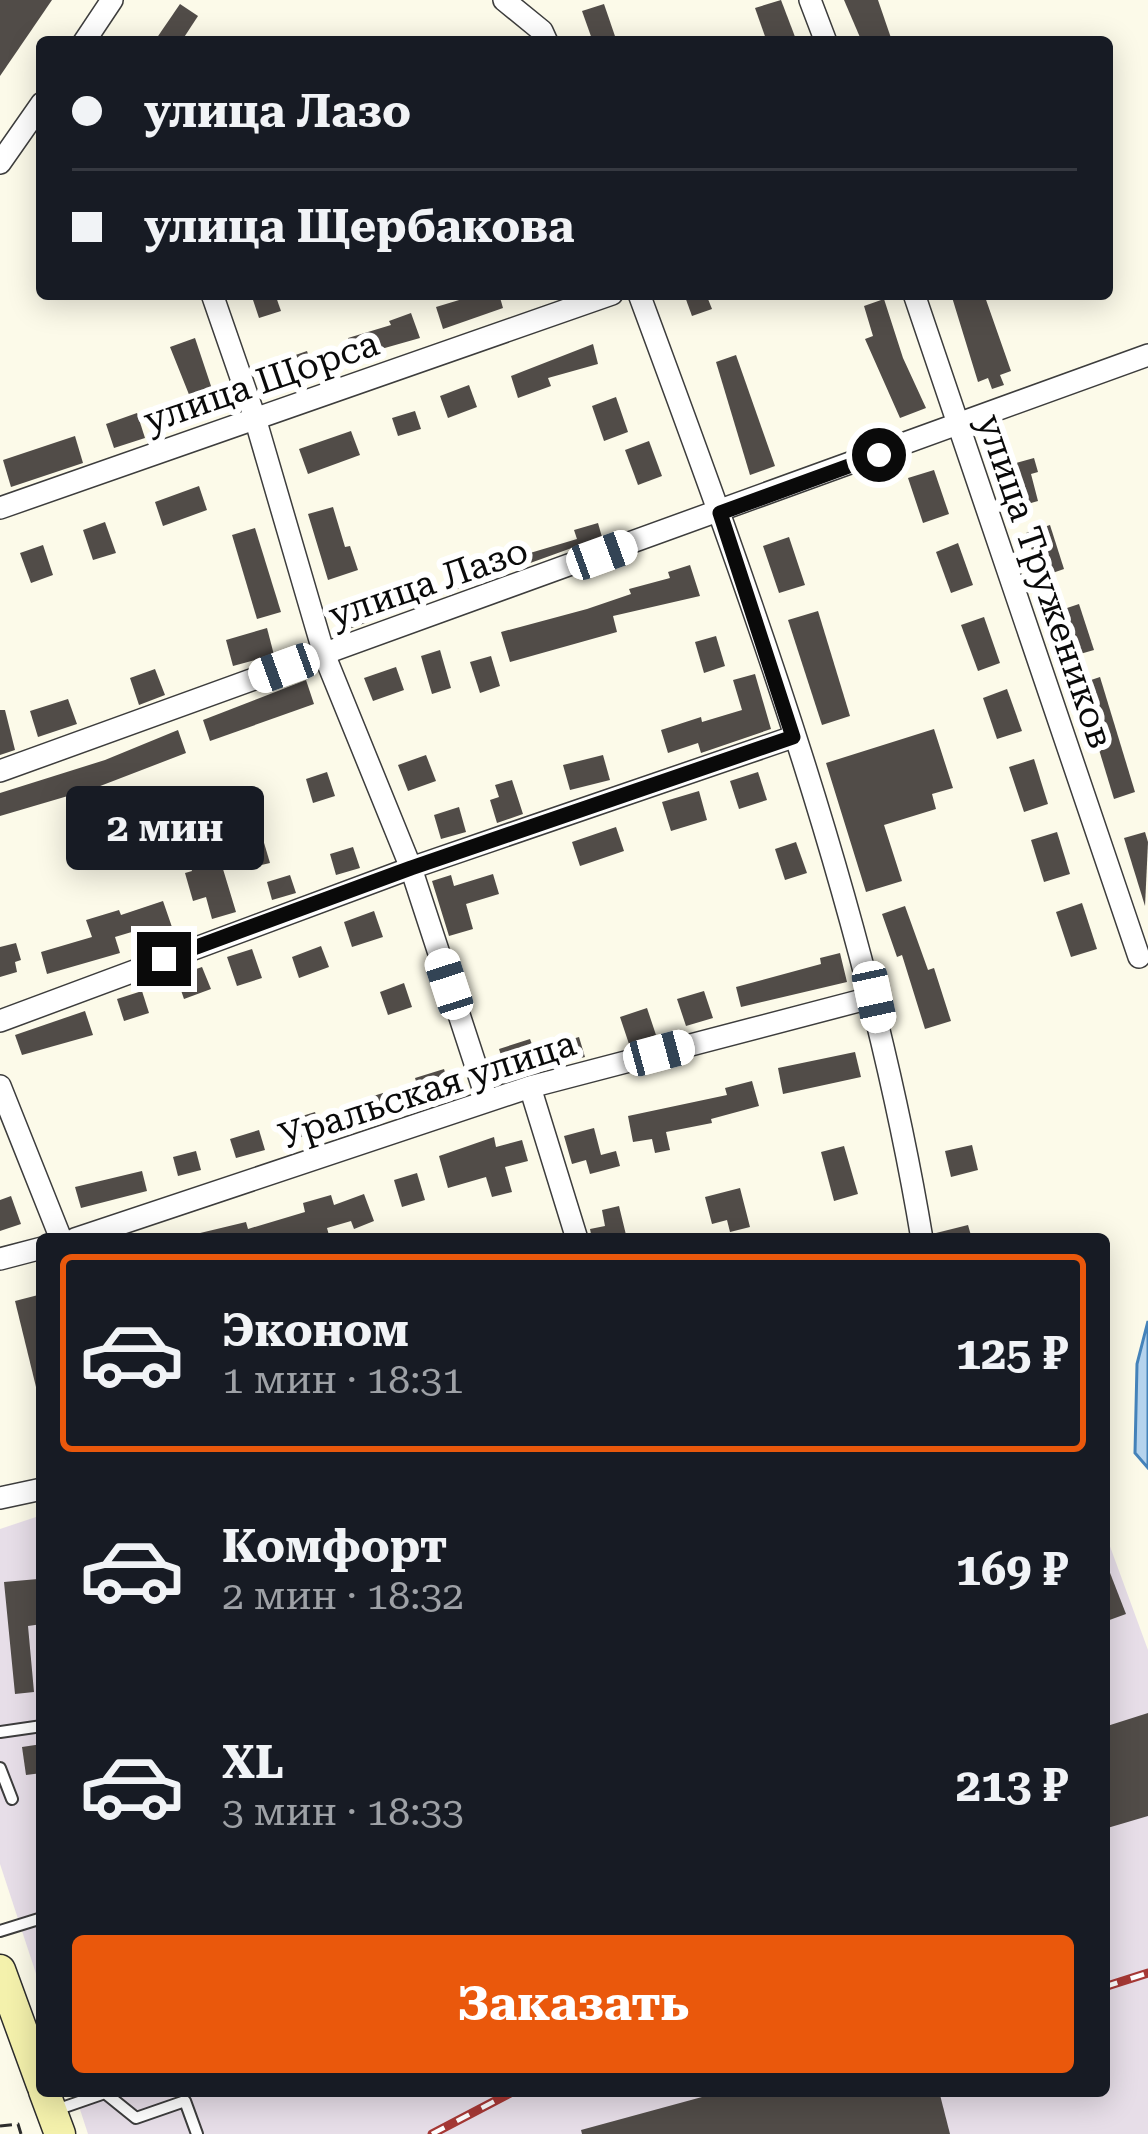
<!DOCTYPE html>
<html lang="ru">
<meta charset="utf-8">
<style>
:root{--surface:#171b24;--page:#20242c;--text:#f1f3f6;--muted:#9ea1a6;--line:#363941;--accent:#ea580c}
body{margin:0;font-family:"Roboto Serif",serif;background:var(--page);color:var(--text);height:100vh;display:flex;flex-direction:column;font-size:45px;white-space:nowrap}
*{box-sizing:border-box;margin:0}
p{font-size:39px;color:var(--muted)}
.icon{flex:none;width:66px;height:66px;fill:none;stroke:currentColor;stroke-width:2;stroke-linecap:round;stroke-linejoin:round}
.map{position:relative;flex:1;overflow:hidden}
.panel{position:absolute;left:36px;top:1233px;width:1074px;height:864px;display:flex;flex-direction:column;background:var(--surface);border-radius:12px;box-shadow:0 6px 30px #0003}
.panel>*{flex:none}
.top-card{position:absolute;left:36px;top:36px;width:1077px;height:264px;border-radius:12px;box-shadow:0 6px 30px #0003;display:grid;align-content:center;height:264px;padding:0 36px;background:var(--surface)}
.end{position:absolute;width:54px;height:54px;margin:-27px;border:15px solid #0a0a0a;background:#fff;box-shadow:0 0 0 6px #fff}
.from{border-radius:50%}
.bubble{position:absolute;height:84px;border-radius:12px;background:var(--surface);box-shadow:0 6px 30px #0003;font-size:39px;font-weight:700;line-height:84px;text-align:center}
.car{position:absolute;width:36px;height:72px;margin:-36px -18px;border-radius:15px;box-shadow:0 0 9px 3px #0007;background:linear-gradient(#fff 24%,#345 0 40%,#fff 0 76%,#345 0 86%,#fff 0)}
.top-card b{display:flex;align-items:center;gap:42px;height:114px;font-size:45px}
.top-card b+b{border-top:3px solid var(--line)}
.top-card i{width:30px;height:30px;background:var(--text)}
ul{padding:21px 0 0;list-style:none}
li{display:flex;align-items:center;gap:36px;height:198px;margin:0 24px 18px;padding:0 12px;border:6px solid transparent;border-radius:12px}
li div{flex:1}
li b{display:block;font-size:45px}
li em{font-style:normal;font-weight:700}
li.current{border-color:var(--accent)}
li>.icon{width:108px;height:108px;stroke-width:1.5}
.button{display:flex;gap:24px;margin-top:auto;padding:24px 36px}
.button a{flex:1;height:138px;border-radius:12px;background:var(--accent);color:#fff;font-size:48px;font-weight:700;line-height:138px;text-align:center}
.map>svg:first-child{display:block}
.industrial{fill:#e7dee8}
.water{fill:#b5d3ed;stroke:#4583ba;stroke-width:3}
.building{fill:#514c48}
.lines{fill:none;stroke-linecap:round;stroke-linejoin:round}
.lane-casing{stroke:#3d3d3d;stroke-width:14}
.street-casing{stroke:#3d3d3d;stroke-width:24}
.secondary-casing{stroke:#2c2c2c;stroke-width:33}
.path{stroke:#2c2c2c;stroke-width:3;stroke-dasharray:12 6;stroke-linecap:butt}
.lane{stroke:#fff;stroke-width:10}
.street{stroke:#fff;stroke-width:21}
.secondary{stroke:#f4f1ac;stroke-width:30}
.rail-casing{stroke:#a63835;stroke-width:9}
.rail{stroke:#fff;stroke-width:4.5;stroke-dasharray:14;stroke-linecap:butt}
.route{stroke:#0a0a0a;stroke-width:15}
.labels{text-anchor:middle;stroke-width:12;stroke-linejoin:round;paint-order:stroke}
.street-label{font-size:36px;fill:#0a0a0a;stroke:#fff}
</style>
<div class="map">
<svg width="1148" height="2134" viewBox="0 0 1148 2134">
<rect width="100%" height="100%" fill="#fcfae9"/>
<g class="industrial">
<path d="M42 1515V1992L0 1864V1529Z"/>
<path d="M1104 1530 1148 1650V2134H88L74 2091H1104Z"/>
</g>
<path class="water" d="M1148 1321V1468L1135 1453 1137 1364Z"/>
<g class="building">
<path d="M0 0H52L0 76Z"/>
<path d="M781 0 797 42H767L755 8Z"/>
<path d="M844 0H878L891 38 862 42Z"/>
<path d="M180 4 198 16 181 42H154Z"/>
<path d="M604 4 617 42H593L582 11Z"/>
<path d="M275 294 281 311 259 318 253 300Z"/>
<path d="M479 294H499L503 308 443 329 436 307Z"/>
<path d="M684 294H706L712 309 692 316Z"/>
<path d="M951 294H984L1011 371 1000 375 1004 385 992 389 988 378 978 382Z"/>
<path d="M884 299 903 358 926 408 900 418 865 339 873 336 864 306Z"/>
<path d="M411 313 420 338 353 357 348 338 391 325 389 321Z"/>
<path d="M195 338 219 410 198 417 170 347Z"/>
<path d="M593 344 598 364 548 378 551 386 518 398 511 376Z"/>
<path d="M307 351 315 375 293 383 284 359Z"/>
<path d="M736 355 775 466 750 475 716 362Z"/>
<path d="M469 385 477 407 448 418 440 396Z"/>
<path d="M616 397 628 432 604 441 592 406Z"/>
<path d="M415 411 421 429 398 436 392 418Z"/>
<path d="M137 413 145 438 114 448 106 424Z"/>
<path d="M351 431 360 455 308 474 299 449Z"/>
<path d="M75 436 83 463 11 487 3 460Z"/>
<path d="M649 441 662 476 638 485 625 450Z"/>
<path d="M1034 458 1038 472 1031 474 1038 501 1017 507 1005 466Z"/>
<path d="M934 470 949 514 923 523 908 478Z"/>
<path d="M199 486 207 510 163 526 155 502Z"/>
<path d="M333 507 345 547 350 546 358 570 328 580 308 514Z"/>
<path d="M105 522 116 553 93 560 83 530Z"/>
<path d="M598 523 602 537 522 566 520 556 577 539 574 530Z"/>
<path d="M1050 525 1064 569 1041 577 1026 533Z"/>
<path d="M255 528 281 612 257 619 232 535Z"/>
<path d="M789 537 805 585 779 593 763 546Z"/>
<path d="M958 543 973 585 951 593 936 552Z"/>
<path d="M43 545 53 575 31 583 20 553Z"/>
<path d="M690 565 700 596 613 616 617 632 510 662 501 632 587 609 631 594 629 589 670 578 668 572Z"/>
<path d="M477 570 480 581 449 592 445 579Z"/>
<path d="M368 597 376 619 349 629 341 606Z"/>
<path d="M1079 604 1094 650 1073 656 1058 611Z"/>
<path d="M818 611 850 716 822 725 788 620Z"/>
<path d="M984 617 1000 663 978 671 961 625Z"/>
<path d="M267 628 274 655 233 666 226 640Z"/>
<path d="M716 636 725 666 704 673 695 642Z"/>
<path d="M440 650 451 688 432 694 421 656Z"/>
<path d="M491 656 500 686 480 693 470 662Z"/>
<path d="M396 667 404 690 373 701 364 678Z"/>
<path d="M155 669 165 695 139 705 130 678Z"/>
<path d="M755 674 771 729 701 753 698 743 668 753 661 730 701 717 702 722 742 710 733 680Z"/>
<path d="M1100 677 1135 792 1114 799 1079 684Z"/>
<path d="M306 680 314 704 210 741 203 720Z"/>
<path d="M1007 689 1022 731 997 739 983 698Z"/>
<path d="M68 699 77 724 38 737 30 711Z"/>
<path d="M0 710H5L15 750 0 755Z"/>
<path d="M934 729 953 788 932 794 936 809 884 825 902 881 866 892 826 763Z"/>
<path d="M178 730 186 753 95 788 0 816V793L105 760Z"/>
<path d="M426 755 436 781 408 791 398 765Z"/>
<path d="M603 755 610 780 570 790 563 765Z"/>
<path d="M1034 759 1048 804 1024 812 1009 767Z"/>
<path d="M327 772 335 796 313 803 306 779Z"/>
<path d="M758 772 767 800 739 809 730 781Z"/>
<path d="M512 780 523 814 497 823 490 800 499 797 495 785Z"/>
<path d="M699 791 707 820 671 831 662 802Z"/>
<path d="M459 807 466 832 441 839 434 815Z"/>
<path d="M616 827 624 851 580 866 572 842Z"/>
<path d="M1057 832 1070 874 1044 882 1031 840Z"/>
<path d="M1145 832 1148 842 1145 906 1124 838Z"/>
<path d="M262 836 270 863 253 867 245 841Z"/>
<path d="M796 842 807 873 785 880 775 849Z"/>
<path d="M216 846 236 912 212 919 206 897 193 901 185 873 192 871 187 854Z"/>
<path d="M353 847 360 868 336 875 330 854Z"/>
<path d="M493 874 499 894 466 904 473 929 449 936 432 881 451 875 454 886Z"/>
<path d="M290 875 296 893 272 900 267 882Z"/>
<path d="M163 901 173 930 148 938 145 928 115 937 120 953 47 974 41 952 92 937 86 920 119 910 121 915Z"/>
<path d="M1082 903 1097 949 1071 957 1056 912Z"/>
<path d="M905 906 928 970 934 968 951 1021 925 1029 902 955 897 957 882 914Z"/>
<path d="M374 911 383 937 352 947 344 922Z"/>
<path d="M16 943 21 960 15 962 17 972 0 977V947Z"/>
<path d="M321 946 329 967 299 978 292 957Z"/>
<path d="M252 949 262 978 237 986 227 957Z"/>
<path d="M840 953 847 982 741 1007 736 987 821 964 820 958Z"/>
<path d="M202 967 211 989 184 999 176 976Z"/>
<path d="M404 983 412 1007 388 1015 380 992Z"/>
<path d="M142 991 149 1013 124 1021 117 999Z"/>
<path d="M704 991 713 1018 686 1026 677 999Z"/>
<path d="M647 1008 656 1035 629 1044 620 1017Z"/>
<path d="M85 1011 93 1035 22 1055 15 1035Z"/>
<path d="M579 1037 585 1057 558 1064 557 1059 508 1076 499 1049 530 1039 534 1050Z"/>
<path d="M855 1052 861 1077 783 1094 778 1068Z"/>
<path d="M444 1069 450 1089 421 1097 415 1078Z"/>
<path d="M752 1081 759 1106 711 1119 712 1123 666 1132 670 1150 655 1153 652 1139 633 1142 628 1116 727 1095 725 1088Z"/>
<path d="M383 1093 389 1113 360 1122 354 1102Z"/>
<path d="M315 1112 321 1131 292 1140 286 1121Z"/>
<path d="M594 1128 601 1155 616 1151 620 1166 590 1174 586 1160 572 1164 564 1136Z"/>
<path d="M259 1130 265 1150 236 1158 230 1139Z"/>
<path d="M494 1137 496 1147 522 1140 528 1161 505 1167 512 1192 492 1197 486 1177 448 1188 439 1156Z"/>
<path d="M972 1145 978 1170 951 1177 945 1151Z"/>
<path d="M844 1146 858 1194 834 1201 821 1152Z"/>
<path d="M196 1151 201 1170 178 1176 173 1157Z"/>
<path d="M142 1171 147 1191 81 1208 75 1187Z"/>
<path d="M417 1173 425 1200 402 1207 394 1180Z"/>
<path d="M740 1188 750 1227 730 1232 727 1220 712 1224 705 1197Z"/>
<path d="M364 1194 374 1221 354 1229 351 1221 327 1228 330 1239H197L196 1234 246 1222 248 1229 305 1212 303 1203 331 1195 334 1205Z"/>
<path d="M11 1196 21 1224 0 1231V1200Z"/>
<path d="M619 1206 627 1239H592L590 1229 605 1226 602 1210Z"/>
<path d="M968 1225 972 1239H937L936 1233Z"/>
<path d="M42 1294V1390L37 1391 15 1301Z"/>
<path d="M1105 1560 1126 1614 1104 1622V1561Z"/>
<path d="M38 1579 42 1624 28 1626 34 1692 15 1694 4 1582Z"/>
<path d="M1148 1713V1816L1104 1829V1727Z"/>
<path d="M42 1744V1773L26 1775 22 1747Z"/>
<path d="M724 2091H939L950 2134H582L581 2130Z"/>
</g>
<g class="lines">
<g class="lane-casing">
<g id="lane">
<path d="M0 1732 42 1726"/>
<path d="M0 1768 12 1799"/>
<path d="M0 1931 42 1918"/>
<path d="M53 2111 105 2093 136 2118 185 2101 197 2134"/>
</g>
</g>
<g class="street-casing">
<g id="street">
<path d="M504 0 542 31 547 42"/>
<path d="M810 0 826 42"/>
<path d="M84 42 112 0"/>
<path d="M0 163 42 103"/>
<path d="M212 294 255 418 324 654 411 868 487 1100"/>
<path d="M639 294C753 602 868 914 922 1239"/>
<path d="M914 294 1139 957"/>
<path d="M0 508 612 294"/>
<path d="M0 771 1148 355"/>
<path d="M0 1021 411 868 793 737"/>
<path d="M0 1086 61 1239"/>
<path d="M530 1087 577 1239"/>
<path d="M75 1239 530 1087 874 997"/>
<path d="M0 1259 42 1248"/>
<path d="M0 1498 42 1489"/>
</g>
</g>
<g class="secondary-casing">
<g id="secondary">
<path d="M0 1970 42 2085"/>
<path d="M44 2091 60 2134"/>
</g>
</g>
<path class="path" d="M0 2126 18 2124 21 2134"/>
<use href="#lane" class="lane"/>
<use href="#street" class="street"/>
<use href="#secondary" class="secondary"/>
<g class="rail-casing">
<g id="rail">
<path d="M1104 1987 1148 1973"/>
<path d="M432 2134 514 2091"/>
</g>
</g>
<use href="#rail" class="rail"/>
</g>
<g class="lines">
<path class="route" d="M164 959 411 868 793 737 720 513 879 455"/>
</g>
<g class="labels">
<g class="street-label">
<text transform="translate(261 381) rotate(-19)" y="13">улица Щорса</text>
<text transform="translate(1046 581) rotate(71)" y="13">улица Тружеников</text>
<text transform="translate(428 582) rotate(-19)" y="13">улица Лазо</text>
<text transform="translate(427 1089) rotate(-18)" y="13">Уральская улица</text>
</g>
</g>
</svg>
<i class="end from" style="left:879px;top:455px"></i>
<i class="end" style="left:164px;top:959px"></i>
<div class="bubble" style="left:66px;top:786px;width:198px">2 мин</div>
<i class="car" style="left:602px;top:555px;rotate:70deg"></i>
<i class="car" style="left:284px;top:668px;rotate:250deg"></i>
<i class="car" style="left:449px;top:984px;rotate:342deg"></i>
<i class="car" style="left:874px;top:997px;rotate:168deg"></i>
<i class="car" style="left:659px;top:1053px;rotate:75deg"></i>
<div class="top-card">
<b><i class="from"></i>улица Лазо</b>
<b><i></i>улица Щербакова</b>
</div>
<section class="panel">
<ul>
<li class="current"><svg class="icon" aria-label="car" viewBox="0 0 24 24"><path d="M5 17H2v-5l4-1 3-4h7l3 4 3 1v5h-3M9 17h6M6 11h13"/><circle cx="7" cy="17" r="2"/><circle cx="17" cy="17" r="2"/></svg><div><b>Эконом</b><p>1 мин · 18:31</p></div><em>125 ₽</em></li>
<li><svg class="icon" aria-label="car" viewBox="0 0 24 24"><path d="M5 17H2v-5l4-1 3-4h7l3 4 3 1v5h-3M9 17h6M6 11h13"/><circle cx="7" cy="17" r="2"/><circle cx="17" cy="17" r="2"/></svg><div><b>Комфорт</b><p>2 мин · 18:32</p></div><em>169 ₽</em></li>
<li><svg class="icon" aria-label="car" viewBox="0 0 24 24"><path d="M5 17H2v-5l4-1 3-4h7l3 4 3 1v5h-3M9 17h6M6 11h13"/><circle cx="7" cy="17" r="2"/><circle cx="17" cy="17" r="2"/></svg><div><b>XL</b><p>3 мин · 18:33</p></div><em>213 ₽</em></li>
</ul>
<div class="button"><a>Заказать</a></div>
</section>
</div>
